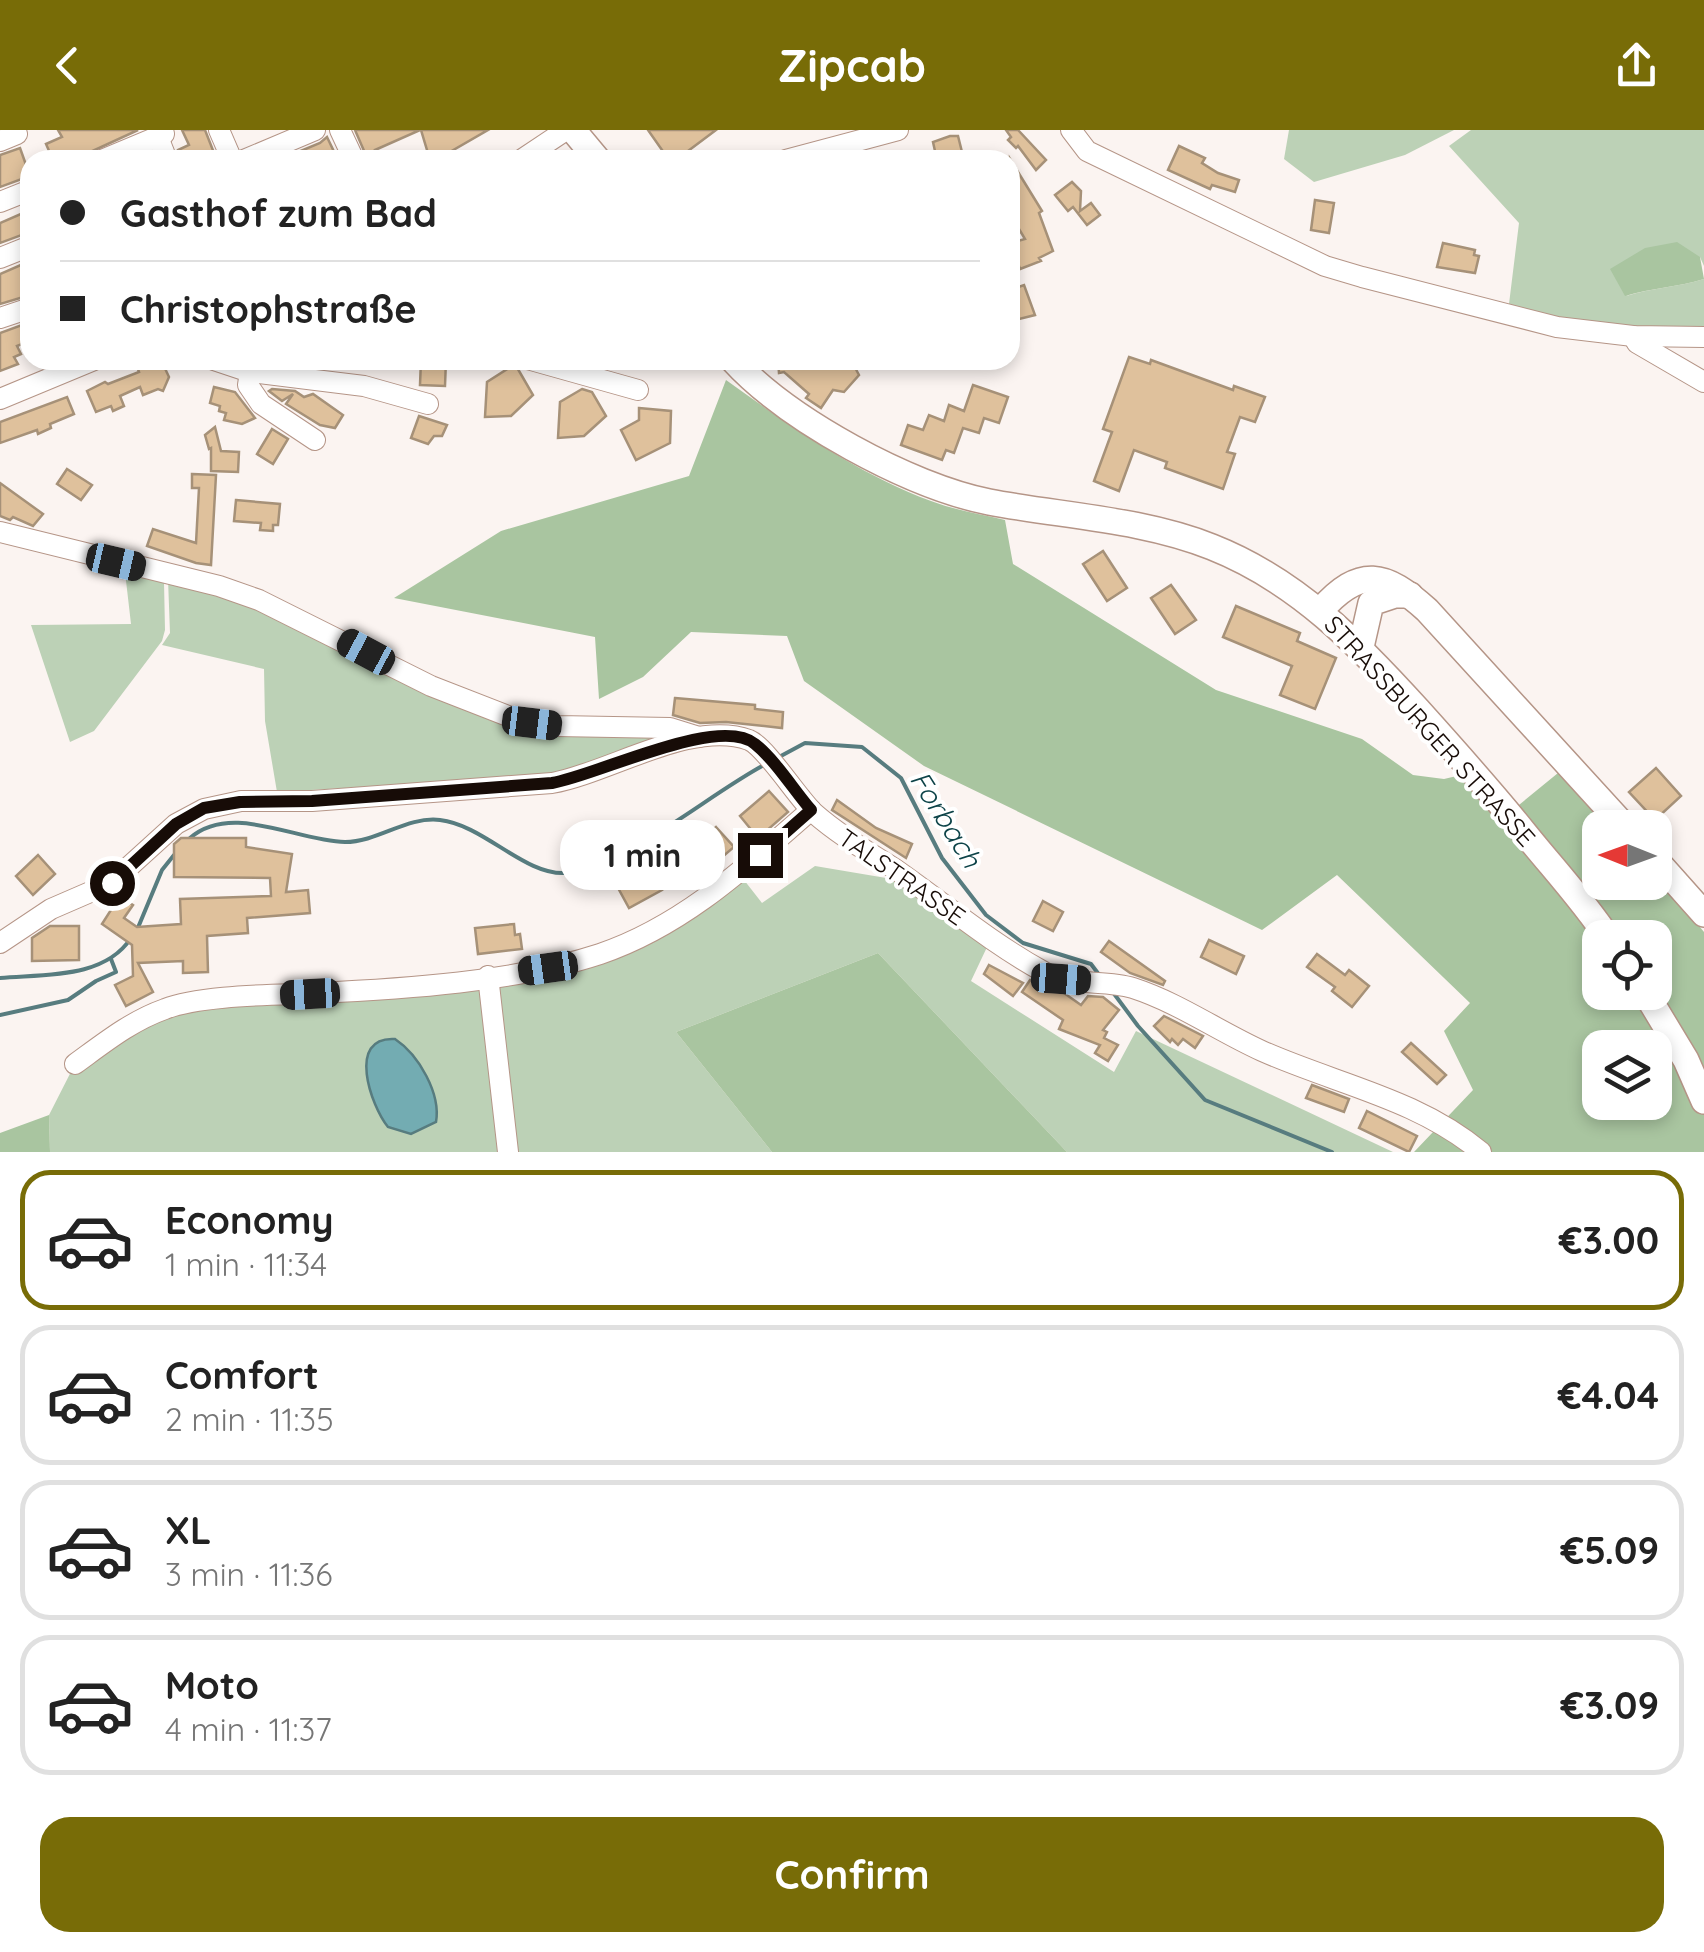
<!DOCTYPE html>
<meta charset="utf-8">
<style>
:root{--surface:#fff;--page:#f6f6f6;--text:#222;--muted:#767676;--line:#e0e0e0;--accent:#786c07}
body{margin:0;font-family:Quicksand,sans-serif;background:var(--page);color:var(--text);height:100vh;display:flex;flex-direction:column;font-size:38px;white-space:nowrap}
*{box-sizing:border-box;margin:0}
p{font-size:32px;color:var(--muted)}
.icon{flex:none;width:55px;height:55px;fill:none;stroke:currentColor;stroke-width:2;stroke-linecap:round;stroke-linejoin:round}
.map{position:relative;height:1022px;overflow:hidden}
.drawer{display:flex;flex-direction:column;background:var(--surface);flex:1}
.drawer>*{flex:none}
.banner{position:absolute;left:20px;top:20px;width:1000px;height:220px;border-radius:30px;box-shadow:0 5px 15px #0003;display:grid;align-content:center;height:220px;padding:0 40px;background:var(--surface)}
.needle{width:65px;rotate:271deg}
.buttons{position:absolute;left:1582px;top:680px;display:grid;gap:20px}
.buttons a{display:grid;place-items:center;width:90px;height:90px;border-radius:20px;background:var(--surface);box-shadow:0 5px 15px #0003;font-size:50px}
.end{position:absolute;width:45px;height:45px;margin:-22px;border:12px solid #170c07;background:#fff;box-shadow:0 0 0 5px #fff}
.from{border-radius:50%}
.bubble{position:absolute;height:70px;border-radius:30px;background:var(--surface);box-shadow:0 5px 15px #0003;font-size:32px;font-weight:700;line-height:70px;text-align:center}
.car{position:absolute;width:30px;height:60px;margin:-30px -15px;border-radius:12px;box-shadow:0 0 8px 2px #0007;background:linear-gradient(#222 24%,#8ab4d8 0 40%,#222 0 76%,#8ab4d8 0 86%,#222 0)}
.banner b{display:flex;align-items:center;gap:35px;height:95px;font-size:38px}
.banner b+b{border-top:2px solid var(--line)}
.banner i{width:25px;height:25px;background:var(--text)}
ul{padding:18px 0 0;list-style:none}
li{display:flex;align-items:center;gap:30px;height:140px;margin:0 20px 15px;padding:0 20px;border:5px solid var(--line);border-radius:30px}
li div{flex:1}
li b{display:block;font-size:38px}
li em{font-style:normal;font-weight:700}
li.selected{border-color:var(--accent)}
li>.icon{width:90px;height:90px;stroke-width:1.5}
.action{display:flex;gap:20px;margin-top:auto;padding:20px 40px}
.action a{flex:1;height:115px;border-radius:30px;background:var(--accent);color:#fff;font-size:40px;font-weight:700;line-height:115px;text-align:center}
header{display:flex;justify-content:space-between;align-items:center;height:130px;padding:0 40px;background:var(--accent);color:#fff;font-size:45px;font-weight:700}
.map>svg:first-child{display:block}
.green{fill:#bcd1b6}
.forest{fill:#a9c5a0;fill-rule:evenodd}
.water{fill:#73acb2;stroke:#577c7f;stroke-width:2.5}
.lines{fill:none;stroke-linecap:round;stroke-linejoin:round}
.stream{stroke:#577c7f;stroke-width:4}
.building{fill:#dfc19c;stroke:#a69178;stroke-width:2.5}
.minor-casing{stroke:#b59587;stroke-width:22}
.major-casing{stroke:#b59587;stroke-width:28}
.minor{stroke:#fff;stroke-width:20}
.major{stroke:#fff;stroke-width:25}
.route{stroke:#170c07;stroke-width:12}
.labels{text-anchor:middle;stroke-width:8;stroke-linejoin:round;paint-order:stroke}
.street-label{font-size:25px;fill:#170c07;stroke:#fff}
.water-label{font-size:28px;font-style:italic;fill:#0d4348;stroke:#fff}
</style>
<header><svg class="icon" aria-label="back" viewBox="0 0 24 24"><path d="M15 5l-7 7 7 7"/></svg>Zipcab<svg class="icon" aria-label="share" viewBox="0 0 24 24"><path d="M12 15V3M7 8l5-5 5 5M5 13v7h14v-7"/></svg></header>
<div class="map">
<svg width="1704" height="1022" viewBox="0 0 1704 1022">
<rect width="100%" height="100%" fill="#fbf4f1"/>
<g class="green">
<path d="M1289 0H1454L1405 25 1314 52 1284 29Z"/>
<path d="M1471 0H1704V136L1700 127 1626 166C1652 158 1678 157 1704 149V201L1617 200 1508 182 1519 93 1449 16Z"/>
<path d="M125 442 164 452 165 500 162 511 94 601 70 612 31 495 131 494Z"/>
<path d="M168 449 266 476 510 593 666 608 549 646 277 662 265 591 264 539 162 515 170 503Z"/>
<path d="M815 736 898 750 988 815 971 851 1114 942 1136 901 1393 1022H1067L878 823 676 902 772 1022H50L49 985 77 930 125 888 465 848 640 806 737 741 762 773Z"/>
</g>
<g class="forest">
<path d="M1677 112 1700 127 1704 149C1678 157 1652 158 1625 166L1610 139 1645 118Z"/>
<path d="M726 250C790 296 856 343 931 371 954 380 981 384 1005 390L1013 434 1216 560 1362 609 1413 645 1444 649 1461 645 1503 688 1558 643 1612 697 1600 698V752H1655V743L1704 802V1022H1414L1473 960 1444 901 1470 873 1337 745 1262 800 924 636 804 551 787 506 691 502 643 547 599 569 595 507 394 468 501 401 689 346ZM1600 808H1655V862H1600ZM1600 918H1655V972H1600Z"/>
<path d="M878 823 1067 1022H772L676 902Z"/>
<path d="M49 985 50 1022H0V1003Z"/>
</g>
<path class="water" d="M395 909C419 925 441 964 436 992L411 1004 388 997C371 976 346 906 395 909Z"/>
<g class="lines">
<g class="stream">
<path d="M779 627 805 613 862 617 901 648 942 728 986 785 1023 813 1091 834 1100 846"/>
<path d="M190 708C232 672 296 711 345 712 378 712 407 686 440 690 484 695 525 746 566 743 624 738 710 663 766 634"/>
<path d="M137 800 162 740 174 725"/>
<path d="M0 848C45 844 104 849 131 808"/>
<path d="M1112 861 1138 896 1205 970 1332 1022"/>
<path d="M0 885 68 870 96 851 116 842 111 829"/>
</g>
</g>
<g class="building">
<path d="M58 0H138L86 24 88 30H53L46 14 62 7Z"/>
<path d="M182 0H205L216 28 180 30 178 20 189 15Z"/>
<path d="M355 0H420L375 20 379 30H368Z"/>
<path d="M421 0H488L436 30H430Z"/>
<path d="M648 0H716L676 30H669Z"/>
<path d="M1006 0H1018L1046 30 1036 40 1018 16 1016 18 1008 10 1011 7Z"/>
<path d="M950 6H958L963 26 955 30H937L933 12Z"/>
<path d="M327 7 338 30H279L320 13Z"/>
<path d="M1179 16 1205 28 1202 33 1218 43 1239 50 1235 62 1212 55 1210 59 1168 40Z"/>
<path d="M20 18 30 46 0 57V25Z"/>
<path d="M1010 29 1042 81 1039 83 1053 121 1039 128 1041 131 1020 139 1011 113 1025 109 1010 84Z"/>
<path d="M1072 52 1081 61 1080 81 1091 73 1100 85 1087 95 1073 77 1068 81 1055 65Z"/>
<path d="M1315 70 1334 73 1329 103 1311 100Z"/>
<path d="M30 80V102L0 113V93Z"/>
<path d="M1443 113 1475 120 1474 125 1479 126 1475 143 1437 137Z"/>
<path d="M30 131V165L0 174V144Z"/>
<path d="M1024 155 1035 185 1015 190 1010 177V160Z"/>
<path d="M30 192V211L17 216 21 224 14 227 18 234 0 241V203Z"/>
<path d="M1129 227 1150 234 1151 230 1233 260 1234 256 1265 267 1255 292 1240 287 1227 322 1235 324 1223 359 1165 338 1167 332 1134 320 1119 361 1094 351 1112 302 1103 299Z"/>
<path d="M151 230 162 232 169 247 163 261 158 259 143 265 140 257 120 266 124 276 113 281 111 276 96 282 87 261 105 252 108 254 139 242 137 236Z"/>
<path d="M421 230H446L445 256 420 255Z"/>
<path d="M778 230H851L859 245 844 262 833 260 821 278 806 268 809 264 784 242 779 243Z"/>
<path d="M515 234 533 265 511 286 485 287 487 252Z"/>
<path d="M973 255 1008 267 999 293 984 288 979 303 963 298 954 323 946 320 942 330 901 315 908 295 923 300 929 285 944 291 949 275 964 281Z"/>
<path d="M214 257 235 262 255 288 242 294 224 290 226 283 219 281 220 276 210 273Z"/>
<path d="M272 259 295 261 304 267 313 264 343 285 335 298 320 295 286 274 293 264 282 271 269 261Z"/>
<path d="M582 259 592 262 606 286 584 306 558 308 560 272Z"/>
<path d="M67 267 74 284 50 294 51 298 38 304 37 300 0 313V292Z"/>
<path d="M639 278 671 281 670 313 636 330 621 300 639 290Z"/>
<path d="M419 286 447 295 442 306H434L428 314 411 308Z"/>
<path d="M215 297 221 321 239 322 238 342 211 341V318L209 319 205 305Z"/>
<path d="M272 299 288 309 273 334 257 324Z"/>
<path d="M67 339 92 355 81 370 57 354Z"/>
<path d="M192 344 216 345 211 435 196 433 147 416 153 399 196 413 199 358H192Z"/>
<path d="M0 353 43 384 33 396 13 387 10 390 0 386Z"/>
<path d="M236 370 280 374 278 395H273V401L260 400 261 393 234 391Z"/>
<path d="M1103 421 1127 458 1107 471 1083 434Z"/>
<path d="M1171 455 1196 490 1175 504 1151 468Z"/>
<path d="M1236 476 1300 503 1297 511 1336 528 1315 579 1280 565 1292 536 1223 507Z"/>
<path d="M675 568 755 575V579L783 582 782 598 726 592 700 593 673 585Z"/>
<path d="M1656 638 1681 666 1655 690 1629 662Z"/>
<path d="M769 661 788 682 758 708 740 686Z"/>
<path d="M837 670 876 698 912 714 906 728 832 680Z"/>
<path d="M716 697 734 717 714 734 697 714Z"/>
<path d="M181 708H246V717L292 724 286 762 308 760 310 783 247 788 248 803 207 806 208 842 183 843V831L138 833 153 862 126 876 115 855 133 846 132 815 102 794 111 780 106 777 110 769 119 766 133 775 124 788 137 797 181 794 180 769 271 766 270 748 174 747V714Z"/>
<path d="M38 725 55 744 33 765 16 746Z"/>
<path d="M644 726 662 760 629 778 611 745Z"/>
<path d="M1043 771 1063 782 1053 801 1033 791Z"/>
<path d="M514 794 515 805 520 804 522 819 478 824 475 798Z"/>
<path d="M50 796H79V830L32 831V808Z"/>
<path d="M1209 810 1244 826 1236 844 1201 827Z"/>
<path d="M1109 811 1165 851 1163 855 1130 843 1101 822Z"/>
<path d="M1317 824 1345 845 1349 840 1369 856 1352 877 1332 861 1335 857 1307 837Z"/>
<path d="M989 835 1023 853 1013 866 984 844Z"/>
<path d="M1030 850 1064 863 1081 875 1088 866 1103 867 1119 880 1103 900 1107 902 1104 908 1118 915 1108 931 1095 923 1100 915 1059 899 1063 890 1022 862Z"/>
<path d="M1164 886 1203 906 1195 918 1183 909 1178 915 1172 909 1170 912 1154 896Z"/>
<path d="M1411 913 1446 945 1437 954 1402 922Z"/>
<path d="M1312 955 1349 969 1344 982 1306 968Z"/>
<path d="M1367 981 1417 1006 1409 1022 1359 998Z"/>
</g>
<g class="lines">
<g class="minor-casing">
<g id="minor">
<path d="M219 0 232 30"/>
<path d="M340 0 354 30"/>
<path d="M1071 0 1087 21 1325 136 1362 147 1557 197 1633 206 1704 207"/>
<path d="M158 7 167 30"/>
<path d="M0 11 17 4 15 0"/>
<path d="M102 30 164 4 163 0"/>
<path d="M244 30 315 0"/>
<path d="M521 30 566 0"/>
<path d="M786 30 898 0"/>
<path d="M0 72 30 60"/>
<path d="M0 128 30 116"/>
<path d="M0 188 30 178"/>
<path d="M1633 206 1637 213 1704 252"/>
<path d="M214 230 250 242 364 256 428 274"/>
<path d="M531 230 638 260"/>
<path d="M250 242 248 255 261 274 315 310"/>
<path d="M0 269 94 230"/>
<path d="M0 402 219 456 259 470 431 556 513 588 557 596 670 598 699 607"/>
<path d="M0 813 51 779 111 753 176 694 204 679 241 671H312L552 653C609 643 692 589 749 610 766 617 797 667 814 683 839 705 867 721 895 739 945 774 991 813 1044 842 1070 857 1105 849 1133 858 1179 873 1218 901 1262 921 1336 954 1418 969 1481 1022"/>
<path d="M488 846 508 1022"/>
<path d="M75 934C104 913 131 891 165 879 200 865 276 865 315 863 404 859 515 852 600 824 683 796 747 736 811 680"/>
</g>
</g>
<g class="major-casing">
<g id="major">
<path d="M573 0 598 30"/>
<path d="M733 230C788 290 909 356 989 372 1062 386 1142 389 1212 417 1298 451 1358 514 1418 580 1454 620 1489 659 1523 701 1551 736 1583 770 1608 808"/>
<path d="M1321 480C1360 436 1385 442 1427 480L1626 698"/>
<path d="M1361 517 1371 473 1395 465H1410"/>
<path d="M1655 729 1704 784"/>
<path d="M1645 862 1686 930 1704 971"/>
</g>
</g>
<use href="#minor" class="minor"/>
<use href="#major" class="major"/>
</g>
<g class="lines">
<path class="route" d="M112 753 176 694 204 678 240 672 312 671 552 653C596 646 719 584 755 614 776 631 793 659 811 680L760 725"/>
</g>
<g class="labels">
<g class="street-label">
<text transform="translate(1430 601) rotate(48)" y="9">STRASSBURGER STRASSE</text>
<text transform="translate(902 747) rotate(35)" y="9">TALSTRASSE</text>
</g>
<g class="water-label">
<text transform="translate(946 689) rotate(58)" y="10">Forbach</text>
</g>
</g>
</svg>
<div class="buttons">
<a><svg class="needle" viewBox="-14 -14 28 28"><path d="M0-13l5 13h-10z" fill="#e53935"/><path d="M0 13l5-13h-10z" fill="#767676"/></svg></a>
<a><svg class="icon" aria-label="locate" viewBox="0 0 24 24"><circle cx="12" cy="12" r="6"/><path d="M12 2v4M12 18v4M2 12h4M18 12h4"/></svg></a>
<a><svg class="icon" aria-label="layers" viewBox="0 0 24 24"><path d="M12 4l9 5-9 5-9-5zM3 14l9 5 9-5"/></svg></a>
</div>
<i class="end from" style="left:112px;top:753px"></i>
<i class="end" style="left:760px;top:725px"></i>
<div class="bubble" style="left:560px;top:690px;width:165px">1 min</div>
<i class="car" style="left:116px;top:432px;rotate:103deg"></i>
<i class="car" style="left:366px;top:522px;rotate:298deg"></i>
<i class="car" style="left:532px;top:593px;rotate:97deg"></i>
<i class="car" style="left:548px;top:838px;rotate:262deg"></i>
<i class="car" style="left:1061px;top:849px;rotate:94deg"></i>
<i class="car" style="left:310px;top:864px;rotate:267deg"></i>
<div class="banner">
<b><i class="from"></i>Gasthof zum Bad</b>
<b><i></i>Christophstraße</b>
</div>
</div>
<section class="drawer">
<ul>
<li class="selected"><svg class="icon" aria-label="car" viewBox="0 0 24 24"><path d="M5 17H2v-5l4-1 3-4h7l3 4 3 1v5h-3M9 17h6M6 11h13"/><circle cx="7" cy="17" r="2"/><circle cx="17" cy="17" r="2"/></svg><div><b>Economy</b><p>1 min · 11:34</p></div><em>€3.00</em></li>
<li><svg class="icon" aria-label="car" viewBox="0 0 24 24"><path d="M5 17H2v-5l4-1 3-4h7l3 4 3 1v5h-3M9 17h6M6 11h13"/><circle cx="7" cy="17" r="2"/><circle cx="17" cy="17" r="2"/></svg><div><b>Comfort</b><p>2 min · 11:35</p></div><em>€4.04</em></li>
<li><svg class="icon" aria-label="car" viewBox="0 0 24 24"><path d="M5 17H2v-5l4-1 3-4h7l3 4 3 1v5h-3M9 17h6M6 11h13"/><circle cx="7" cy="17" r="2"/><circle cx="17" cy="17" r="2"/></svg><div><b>XL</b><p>3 min · 11:36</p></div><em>€5.09</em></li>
<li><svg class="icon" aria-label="car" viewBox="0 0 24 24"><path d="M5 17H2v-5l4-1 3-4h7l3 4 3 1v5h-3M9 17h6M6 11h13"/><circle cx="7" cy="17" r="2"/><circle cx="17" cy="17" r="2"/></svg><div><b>Moto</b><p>4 min · 11:37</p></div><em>€3.09</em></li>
</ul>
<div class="action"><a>Confirm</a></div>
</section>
